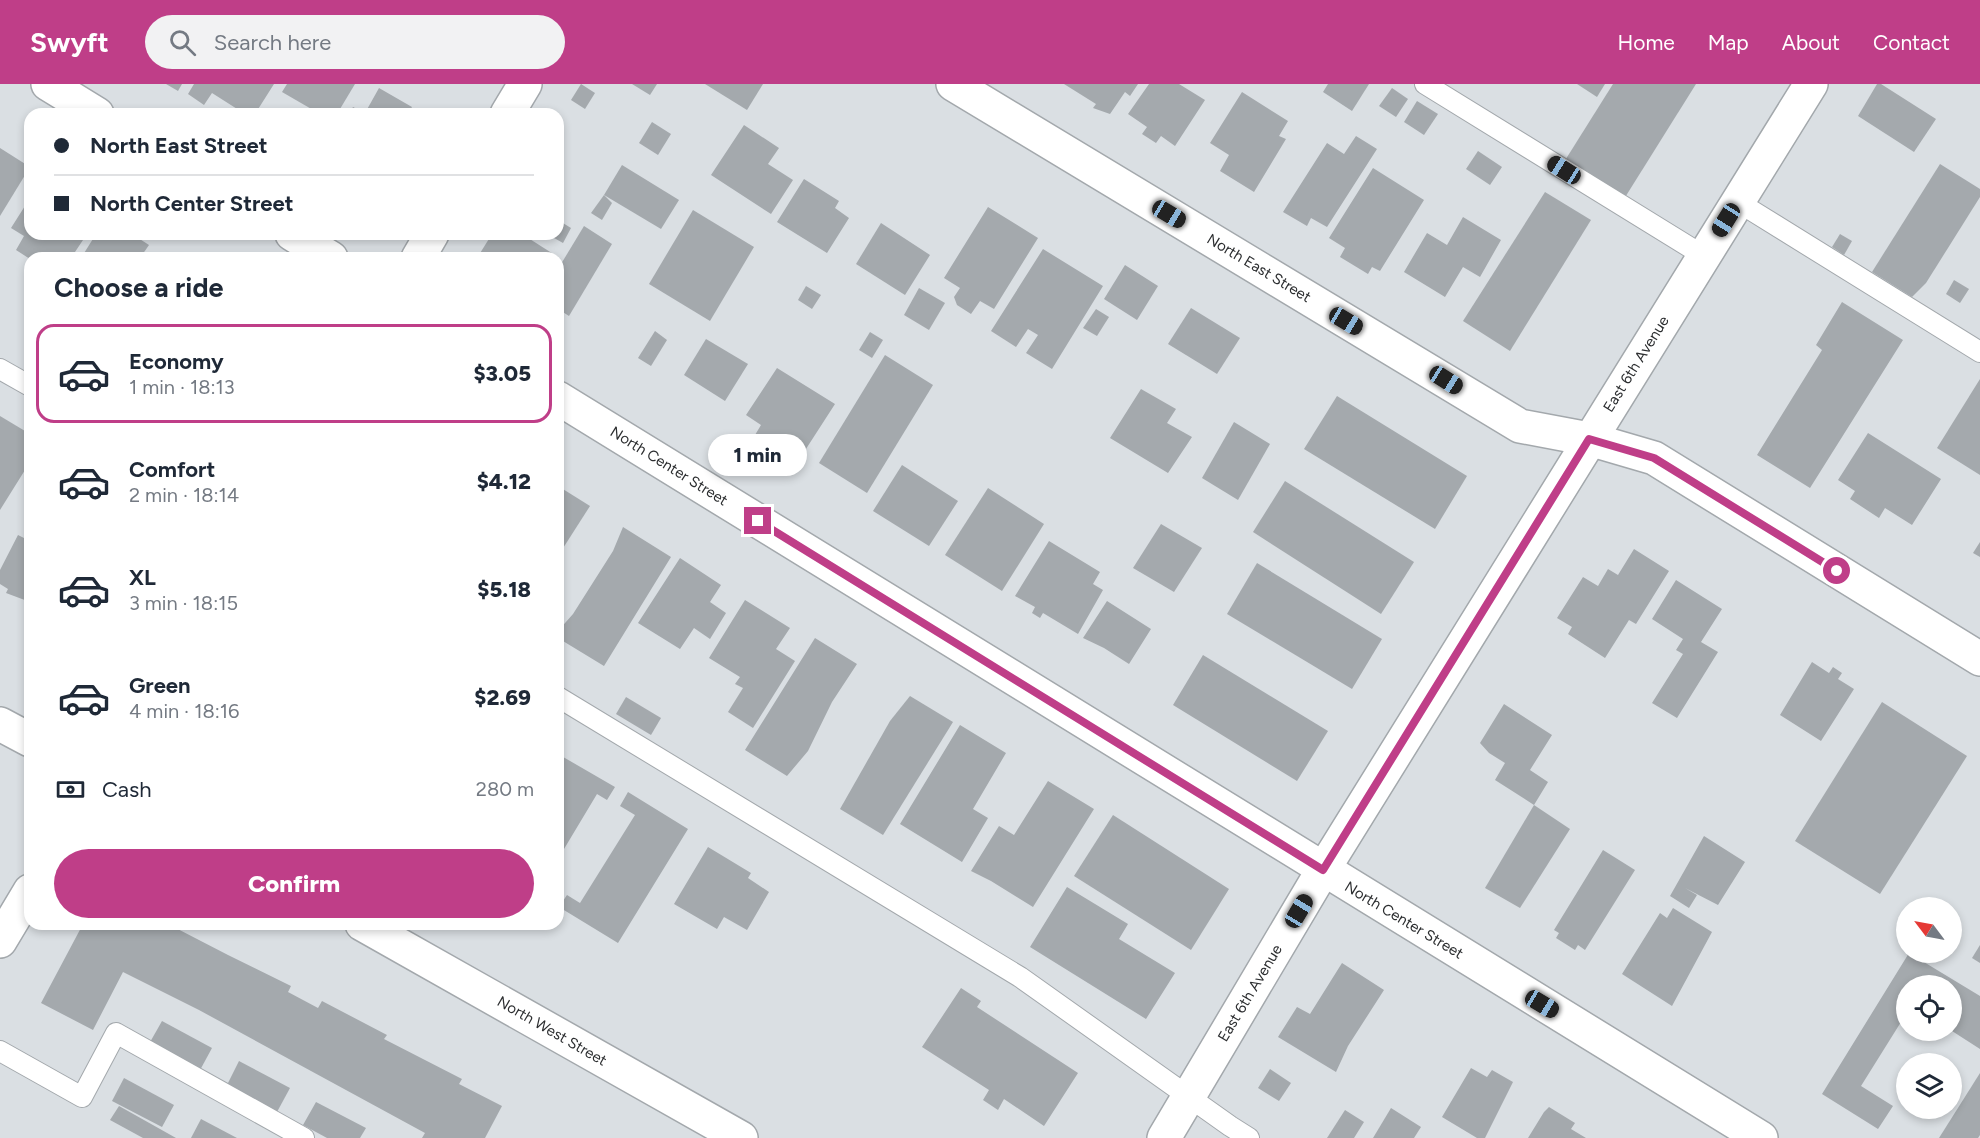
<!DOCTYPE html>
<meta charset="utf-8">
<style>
:root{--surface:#fff;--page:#f2f2f3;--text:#1f2937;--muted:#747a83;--line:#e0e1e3;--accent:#bf3e88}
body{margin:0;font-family:Figtree,sans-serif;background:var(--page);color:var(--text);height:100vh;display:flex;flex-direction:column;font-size:22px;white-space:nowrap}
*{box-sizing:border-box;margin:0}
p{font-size:20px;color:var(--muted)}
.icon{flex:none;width:33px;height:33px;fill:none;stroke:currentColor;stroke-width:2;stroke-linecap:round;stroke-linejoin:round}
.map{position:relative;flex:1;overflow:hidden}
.panel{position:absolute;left:24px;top:168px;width:540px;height:678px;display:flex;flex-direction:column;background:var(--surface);border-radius:18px;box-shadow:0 3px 9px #0003}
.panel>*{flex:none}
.guide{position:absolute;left:24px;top:24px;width:540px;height:132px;border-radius:18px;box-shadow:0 3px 9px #0003;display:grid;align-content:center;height:132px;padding:0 30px;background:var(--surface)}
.needle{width:39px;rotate:302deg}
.tools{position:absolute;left:1896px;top:813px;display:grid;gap:12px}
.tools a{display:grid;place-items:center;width:66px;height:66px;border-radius:50%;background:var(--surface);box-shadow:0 3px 9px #0003;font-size:30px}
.end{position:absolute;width:27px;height:27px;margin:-14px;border:8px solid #bf3e88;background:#fff;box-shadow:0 0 0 3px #fff}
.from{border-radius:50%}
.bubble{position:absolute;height:42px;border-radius:21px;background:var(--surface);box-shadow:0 3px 9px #0003;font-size:20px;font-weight:800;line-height:42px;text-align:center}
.car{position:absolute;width:18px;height:36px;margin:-18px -9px;border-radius:8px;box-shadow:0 0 4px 2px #0007;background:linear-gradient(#222 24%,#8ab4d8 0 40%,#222 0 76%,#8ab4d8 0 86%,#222 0)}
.guide b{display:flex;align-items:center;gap:21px;height:57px;font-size:22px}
.guide b+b{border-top:2px solid var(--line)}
.guide i{width:15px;height:15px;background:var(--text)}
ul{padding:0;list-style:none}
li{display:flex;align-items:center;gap:18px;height:99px;margin:0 12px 9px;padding:0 18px;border:3px solid transparent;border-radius:18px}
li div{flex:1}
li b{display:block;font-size:22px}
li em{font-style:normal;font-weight:800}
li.on{border-color:var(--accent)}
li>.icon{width:54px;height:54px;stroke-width:1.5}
h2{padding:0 30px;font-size:27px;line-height:72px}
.pay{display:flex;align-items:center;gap:15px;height:66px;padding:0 30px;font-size:22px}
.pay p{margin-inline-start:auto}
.cta{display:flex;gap:12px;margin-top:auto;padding:12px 30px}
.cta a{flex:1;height:69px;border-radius:36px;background:var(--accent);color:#fff;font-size:24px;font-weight:800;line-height:69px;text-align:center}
header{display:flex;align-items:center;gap:36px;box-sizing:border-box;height:84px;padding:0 30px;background:var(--accent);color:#fff}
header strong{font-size:28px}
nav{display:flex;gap:33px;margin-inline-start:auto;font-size:21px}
.search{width:420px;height:54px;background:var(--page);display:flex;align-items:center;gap:15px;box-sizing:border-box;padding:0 21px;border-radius:33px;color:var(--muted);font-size:22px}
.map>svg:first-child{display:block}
.building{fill:#a4a9ad}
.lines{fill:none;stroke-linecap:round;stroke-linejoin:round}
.lane-casing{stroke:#a3a8ac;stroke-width:22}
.street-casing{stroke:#a3a8ac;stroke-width:36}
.secondary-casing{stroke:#a3a8ac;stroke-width:36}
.lane{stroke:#fff;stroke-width:20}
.street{stroke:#fff;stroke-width:33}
.secondary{stroke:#fff;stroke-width:33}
.route{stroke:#bf3e88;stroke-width:8}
.labels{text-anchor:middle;stroke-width:4.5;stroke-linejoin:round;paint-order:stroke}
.street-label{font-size:15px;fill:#2c2e30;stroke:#fff}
</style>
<header>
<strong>Swyft</strong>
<div class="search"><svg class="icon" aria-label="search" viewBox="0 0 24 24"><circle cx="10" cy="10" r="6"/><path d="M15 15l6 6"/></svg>Search here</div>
<nav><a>Home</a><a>Map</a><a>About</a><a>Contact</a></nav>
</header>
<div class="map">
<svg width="1980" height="1054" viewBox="0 0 1980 1054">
<rect width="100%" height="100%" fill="#dadfe3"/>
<g class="building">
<path d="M166 0H182L178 7Z"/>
<path d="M194 0H274L255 30H245L212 9 204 21 188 10Z"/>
<path d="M287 0H355L337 30H320L282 8Z"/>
<path d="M581 0 595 9 585 25 571 16Z"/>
<path d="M632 0H657L650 11Z"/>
<path d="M705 0H763L747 26Z"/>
<path d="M1064 0H1138L1130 12 1125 8 1110 30 1093 24 1096 20Z"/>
<path d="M1149 0H1179L1205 16 1175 62 1161 52 1156 59 1142 50 1147 43 1128 30Z"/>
<path d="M1328 0H1369L1352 27 1323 8Z"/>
<path d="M1577 0H1605L1597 13Z"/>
<path d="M1613 0H1696L1624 115 1564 78Z"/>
<path d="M1877 0H1881L1936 35 1914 68 1858 32Z"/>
<path d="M379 4 412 23 408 30H349L353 23 365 29Z"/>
<path d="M1392 4 1408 15 1396 33 1379 22Z"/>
<path d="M1242 8 1288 37 1279 52 1286 55 1254 108 1220 87 1229 71 1210 59Z"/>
<path d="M1417 17 1438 30 1424 51 1404 38Z"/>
<path d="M652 38 671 50 658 71 639 59Z"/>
<path d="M744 41 779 64 768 80 793 96 771 130 711 91Z"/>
<path d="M1356 52 1377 65 1327 143 1311 134 1307 142 1283 128 1327 59 1344 70Z"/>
<path d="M0 64 30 83 0 132Z"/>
<path d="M1478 67 1502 83 1490 101 1466 85Z"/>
<path d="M1940 80 1980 105V113L1926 199 1912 213 1872 188Z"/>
<path d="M622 81 679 116 661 145 604 111Z"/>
<path d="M1373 84 1424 116 1380 187 1372 183 1368 190 1340 173 1345 164 1329 154Z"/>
<path d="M804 95 839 117 835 124 849 134 827 169 777 138Z"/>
<path d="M1545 108 1591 136 1510 267 1463 237Z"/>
<path d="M604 111 612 119 602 136 591 129Z"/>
<path d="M30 114V150H87L71 174 30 175 16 166 24 152 11 144Z"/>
<path d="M988 123 1038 154 994 225 980 217 971 230 957 221 954 213 960 204 944 194Z"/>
<path d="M693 126 754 163 710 237 649 200Z"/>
<path d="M1463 133 1501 156 1480 193 1463 183 1445 213 1404 188 1427 149 1447 161Z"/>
<path d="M558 136 571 144 563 159 547 150H558Z"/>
<path d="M881 139 930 171 905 211 856 180Z"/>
<path d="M584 142 612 160 569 232 558 225V185Z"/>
<path d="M96 150H132L149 161 140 174H81Z"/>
<path d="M492 150H522L558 173 557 174H477Z"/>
<path d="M1840 150 1852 157 1844 171 1832 163Z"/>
<path d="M1043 165 1103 202 1052 285 1026 269 1038 251 1028 245 1016 263 991 247Z"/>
<path d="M1125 181 1158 202 1137 236 1104 215Z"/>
<path d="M1954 196 1969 205 1960 219 1946 210Z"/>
<path d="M806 202 821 211 812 225 798 216Z"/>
<path d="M919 204 945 219 929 246 904 231Z"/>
<path d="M1842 218 1903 256 1810 404 1757 371 1822 266 1816 261Z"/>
<path d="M1191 224 1240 254 1217 290 1168 260Z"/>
<path d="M1096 225 1109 233 1097 252 1083 244Z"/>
<path d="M655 247 667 256 651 282 638 274Z"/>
<path d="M870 248 883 256 872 274 859 266Z"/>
<path d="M706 255 748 280 725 317 684 291Z"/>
<path d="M885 271 933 301 867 409 819 379Z"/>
<path d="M777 284 835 320 804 368 788 358 782 368 755 351 761 341 746 331Z"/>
<path d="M1980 295V391L1937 364Z"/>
<path d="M1141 305 1176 325 1167 339 1192 353 1168 389 1110 354Z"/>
<path d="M1337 312 1467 392 1435 445 1304 365Z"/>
<path d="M0 332 30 350V378L0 426Z"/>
<path d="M1234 338 1270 360 1238 416 1202 394Z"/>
<path d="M1868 349 1941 395 1912 441 1885 424 1879 434 1850 415 1855 407 1838 396Z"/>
<path d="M902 381 958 417 929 462 873 427Z"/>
<path d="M1285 397 1414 478 1381 530 1253 448Z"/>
<path d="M558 402 590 422 558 472Z"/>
<path d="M988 404 1044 440 1002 507 945 471Z"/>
<path d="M1161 440 1202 464 1174 508 1133 484Z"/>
<path d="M623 443 671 473 604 582 558 554V547L573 530 613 467Z"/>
<path d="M18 451 30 457V518L6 509 8 505 0 500V486Z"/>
<path d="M1049 457 1100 488 1093 500 1103 506 1078 550 1043 529 1040 534 1032 529 1035 523 1015 512Z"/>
<path d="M1980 458V473L1973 469Z"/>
<path d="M1634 465 1669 487 1636 540 1629 536 1605 574 1568 550 1572 543 1557 534 1583 493 1598 502 1608 485 1618 491Z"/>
<path d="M680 474 721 501 710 518 726 529 710 555 694 544 680 565 638 539Z"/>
<path d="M1257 479 1382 555 1352 605 1227 530Z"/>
<path d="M1676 496 1722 525 1701 558 1718 568 1677 634 1652 619 1683 570 1676 566 1683 555 1652 535Z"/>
<path d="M745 516 790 544 776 565 795 577 753 644 728 628 743 604 735 600 740 593 709 574Z"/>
<path d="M1107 517 1151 545 1129 580 1104 564 1083 554Z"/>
<path d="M815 554 857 580 832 618 808 667 787 692 745 666Z"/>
<path d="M1203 571 1328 647 1297 697 1173 621Z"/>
<path d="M1812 578 1829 589 1833 583 1842 589 1838 595 1854 605 1821 657 1780 631Z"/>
<path d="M910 612 953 638 883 751 840 725 890 637Z"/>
<path d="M626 613 661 634 651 651 616 630Z"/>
<path d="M1882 618 1967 672 1880 810 1795 757Z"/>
<path d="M1504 620 1552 651 1530 686 1548 698 1534 721 1495 696 1505 679 1489 669 1480 659Z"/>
<path d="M960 641 1006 669 973 725 988 734 962 778 900 740Z"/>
<path d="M558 670 615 703 607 716 597 710 558 775Z"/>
<path d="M1048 697 1094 725 1033 823 991 797 971 787 999 742 1014 751Z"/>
<path d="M628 708 688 745 618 859 559 823 567 811 580 819 635 731 620 722Z"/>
<path d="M1534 721 1570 745 1520 824 1485 804Z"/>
<path d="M1113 731 1229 805 1191 866 1074 792Z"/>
<path d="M1704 752 1745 778 1718 821 1685 804 1697 811 1689 824 1670 812Z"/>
<path d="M708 763 751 789 748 794 769 808 747 846 724 833 717 845 674 820Z"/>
<path d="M1603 766 1635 786 1585 866 1578 861 1575 866 1556 854 1559 849 1554 846Z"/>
<path d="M1067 803 1128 840 1119 855 1175 889 1146 935 1030 863Z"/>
<path d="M1673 824 1712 848 1672 922 1622 890 1660 829 1667 834Z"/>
<path d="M83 840H155L163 844 165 840H168L228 871 291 902 288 908 318 924 322 917 387 951 384 955 462 995 459 1000 502 1022 485 1054H422L425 1049 199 926 123 888 93 946 41 919Z"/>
<path d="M1980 861V879L1972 874Z"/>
<path d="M1909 869 1980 912V965L1952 947V902H1906V930L1861 1002 1893 1022 1878 1045 1822 1010Z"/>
<path d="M1342 879 1384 906 1348 962 1336 988 1278 953 1297 923 1310 930Z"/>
<path d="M961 904 981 917 977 923 1078 989 1044 1042 1004 1015 998 1026 983 1016 989 1006 922 963Z"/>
<path d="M162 937 212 964 199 988 149 960Z"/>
<path d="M239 977 290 1004 277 1028 227 1001Z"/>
<path d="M1471 984 1487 993 1492 986 1513 998 1485 1054H1477L1442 1033Z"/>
<path d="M1270 985 1291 999 1279 1017 1258 1004Z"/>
<path d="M1980 989V1051L1978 1054H1939Z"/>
<path d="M124 994 174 1021 162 1043 112 1017Z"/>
<path d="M316 1018 366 1044 360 1054H327L303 1041Z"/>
<path d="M119 1022 176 1054H143L110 1036Z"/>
<path d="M1549 1023 1575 1039 1571 1045 1586 1054H1528L1544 1028Z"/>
<path d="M1391 1024 1421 1043 1414 1054H1373Z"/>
<path d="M1345 1026 1364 1038 1354 1054H1327Z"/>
<path d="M201 1035 237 1054H191Z"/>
</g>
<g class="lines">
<g class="lane-casing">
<g id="lane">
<path d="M1425 0 1704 172"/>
<path d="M1738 118 1980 268"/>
<path d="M0 285 30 302"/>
<path d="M558 613 1020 893 1230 1042 1249 1054"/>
<path d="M0 967 82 1013 116 949 304 1054"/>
</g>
</g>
<g class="street-casing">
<g id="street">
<path d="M48 0 97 30"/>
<path d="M953 0 1520 342 1589 355 1654 374 1980 575"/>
<path d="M507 30 525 0"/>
<path d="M292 150 331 174"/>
<path d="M418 174 432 150"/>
<path d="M558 314 1761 1054"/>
<path d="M0 857 30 807"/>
<path d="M1164 1054 1323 786 1811 0"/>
</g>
</g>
<g class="secondary-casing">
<g id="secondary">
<path d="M0 640 30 656"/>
<path d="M362 840 741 1054"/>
</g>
</g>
<use href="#lane" class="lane"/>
<use href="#street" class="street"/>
<use href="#secondary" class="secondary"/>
</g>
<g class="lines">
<path class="route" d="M758 437 1323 786 1589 355 1654 374 1837 487"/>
</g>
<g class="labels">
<g class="street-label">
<text transform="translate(1259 184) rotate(31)" y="5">North East Street</text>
<text transform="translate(1636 280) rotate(-58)" y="5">East 6th Avenue</text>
<text transform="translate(669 382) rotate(32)" y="5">North Center Street</text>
<text transform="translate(1404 836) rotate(31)" y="5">North Center Street</text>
<text transform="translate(1250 909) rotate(-59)" y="5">East 6th Avenue</text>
<text transform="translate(552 947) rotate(30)" y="5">North West Street</text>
</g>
</g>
</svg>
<div class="tools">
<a><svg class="needle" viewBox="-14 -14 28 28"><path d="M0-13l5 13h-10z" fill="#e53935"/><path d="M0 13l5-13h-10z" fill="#747a83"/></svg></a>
<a><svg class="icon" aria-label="locate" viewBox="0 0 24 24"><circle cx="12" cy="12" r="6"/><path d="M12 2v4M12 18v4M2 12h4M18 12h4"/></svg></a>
<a><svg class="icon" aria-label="layers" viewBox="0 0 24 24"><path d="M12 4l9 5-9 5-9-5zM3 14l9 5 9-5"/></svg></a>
</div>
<i class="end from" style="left:1837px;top:487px"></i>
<i class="end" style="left:758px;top:437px"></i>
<div class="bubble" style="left:708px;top:350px;width:99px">1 min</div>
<i class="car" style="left:1564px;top:86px;rotate:302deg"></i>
<i class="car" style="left:1169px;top:130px;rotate:121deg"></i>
<i class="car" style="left:1726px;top:136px;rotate:212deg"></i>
<i class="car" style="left:1346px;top:237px;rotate:121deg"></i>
<i class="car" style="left:1446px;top:296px;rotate:122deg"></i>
<i class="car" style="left:1299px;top:827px;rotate:31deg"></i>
<i class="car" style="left:1542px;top:920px;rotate:121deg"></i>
<div class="guide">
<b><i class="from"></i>North East Street</b>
<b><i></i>North Center Street</b>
</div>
<section class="panel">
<h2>Choose a ride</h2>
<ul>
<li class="on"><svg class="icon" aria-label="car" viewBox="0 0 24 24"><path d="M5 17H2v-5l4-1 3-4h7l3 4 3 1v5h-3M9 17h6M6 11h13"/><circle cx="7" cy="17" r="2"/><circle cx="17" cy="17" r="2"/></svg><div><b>Economy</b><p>1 min · 18:13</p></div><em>$3.05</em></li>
<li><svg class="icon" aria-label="car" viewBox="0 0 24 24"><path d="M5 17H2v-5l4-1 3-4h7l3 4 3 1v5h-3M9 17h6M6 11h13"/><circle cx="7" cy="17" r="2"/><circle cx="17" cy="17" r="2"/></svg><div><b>Comfort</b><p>2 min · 18:14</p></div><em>$4.12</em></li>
<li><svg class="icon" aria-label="car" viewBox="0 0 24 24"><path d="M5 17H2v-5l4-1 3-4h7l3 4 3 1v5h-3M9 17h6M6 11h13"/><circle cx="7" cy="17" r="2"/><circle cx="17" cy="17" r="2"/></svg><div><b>XL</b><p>3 min · 18:15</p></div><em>$5.18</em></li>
<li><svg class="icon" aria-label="car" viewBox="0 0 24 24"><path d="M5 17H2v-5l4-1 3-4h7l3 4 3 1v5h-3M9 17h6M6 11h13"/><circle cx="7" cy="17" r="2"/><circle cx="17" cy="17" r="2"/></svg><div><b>Green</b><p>4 min · 18:16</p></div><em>$2.69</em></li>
</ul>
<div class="pay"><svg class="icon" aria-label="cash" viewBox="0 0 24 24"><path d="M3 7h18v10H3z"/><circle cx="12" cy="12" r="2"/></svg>Cash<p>280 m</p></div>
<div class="cta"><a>Confirm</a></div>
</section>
</div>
